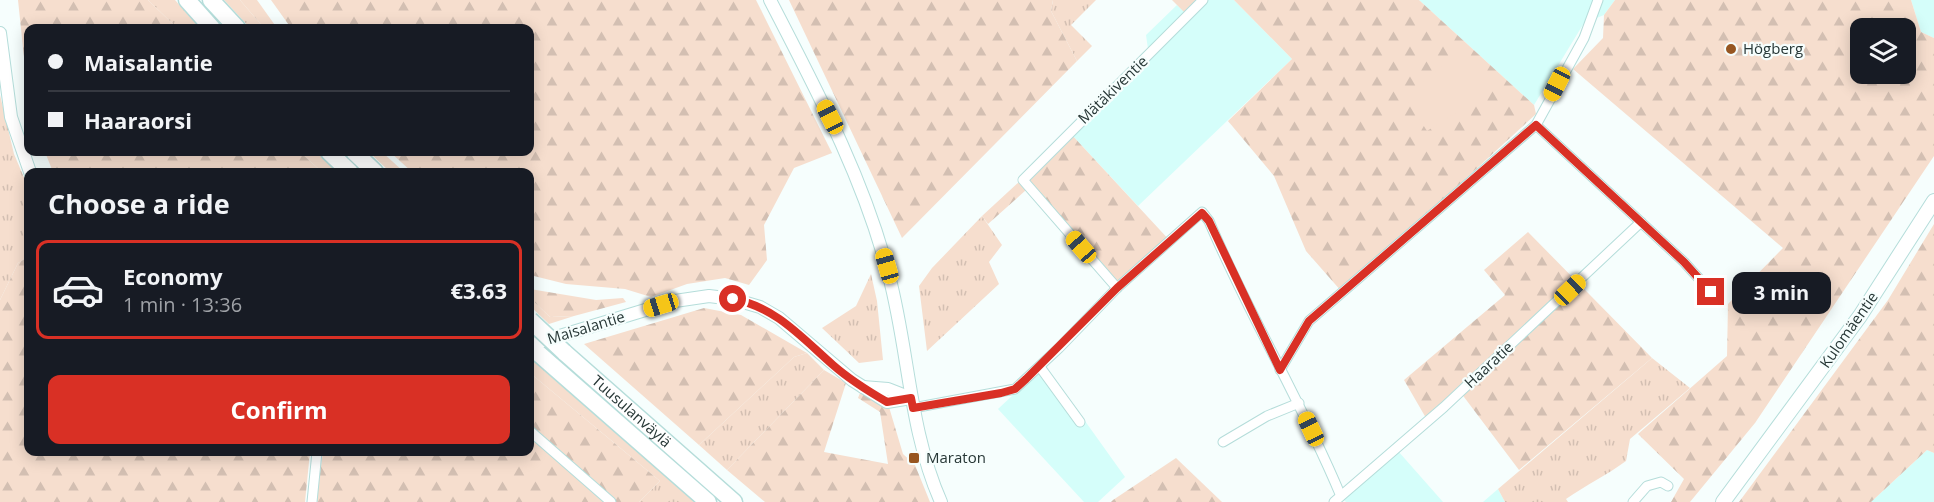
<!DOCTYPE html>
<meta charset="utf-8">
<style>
:root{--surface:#171b24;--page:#20242c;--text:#f1f3f6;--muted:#9ea1a6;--line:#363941;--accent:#d93025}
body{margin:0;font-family:"Open Sans",sans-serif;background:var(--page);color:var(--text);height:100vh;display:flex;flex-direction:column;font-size:22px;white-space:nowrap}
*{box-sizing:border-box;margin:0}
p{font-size:20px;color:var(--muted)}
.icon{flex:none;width:33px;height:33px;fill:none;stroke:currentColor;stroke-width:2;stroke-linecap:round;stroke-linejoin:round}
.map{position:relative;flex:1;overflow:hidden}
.panel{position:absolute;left:24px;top:168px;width:510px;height:288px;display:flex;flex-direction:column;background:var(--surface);border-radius:12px;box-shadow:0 3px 15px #0003}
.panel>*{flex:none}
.hud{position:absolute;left:24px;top:24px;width:510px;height:132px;border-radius:12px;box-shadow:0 3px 15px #0003;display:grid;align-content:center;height:132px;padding:0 24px;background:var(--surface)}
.buttons{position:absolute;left:1850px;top:18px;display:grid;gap:12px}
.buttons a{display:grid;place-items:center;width:66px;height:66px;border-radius:12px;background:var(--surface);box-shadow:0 3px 15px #0003;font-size:30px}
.end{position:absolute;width:27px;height:27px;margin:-14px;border:8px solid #d93025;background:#fff;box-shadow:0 0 0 3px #fff}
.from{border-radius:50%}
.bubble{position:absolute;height:42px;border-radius:12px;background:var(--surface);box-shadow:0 3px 15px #0003;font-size:20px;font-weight:700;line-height:42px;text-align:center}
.car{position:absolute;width:18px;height:36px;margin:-18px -9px;border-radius:8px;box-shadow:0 0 4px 2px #0007;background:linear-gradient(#f5c518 24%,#345 0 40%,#f5c518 0 76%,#345 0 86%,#f5c518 0)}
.hud b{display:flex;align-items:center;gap:21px;height:57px;font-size:22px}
.hud b+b{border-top:2px solid var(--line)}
.hud i{width:15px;height:15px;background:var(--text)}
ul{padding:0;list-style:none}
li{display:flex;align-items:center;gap:18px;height:99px;margin:0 12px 9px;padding:0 12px;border:3px solid transparent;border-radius:12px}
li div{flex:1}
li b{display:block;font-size:22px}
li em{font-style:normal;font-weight:700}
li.selected{border-color:var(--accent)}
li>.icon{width:54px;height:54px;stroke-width:1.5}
h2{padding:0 24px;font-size:27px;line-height:72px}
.action{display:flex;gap:12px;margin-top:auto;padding:12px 24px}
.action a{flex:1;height:69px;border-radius:12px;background:var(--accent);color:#fff;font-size:24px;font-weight:700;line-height:69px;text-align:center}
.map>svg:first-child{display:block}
.built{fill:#d5fefa}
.grass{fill:url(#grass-tufts)}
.forest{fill:url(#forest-firs);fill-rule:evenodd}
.park{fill:#f6dece}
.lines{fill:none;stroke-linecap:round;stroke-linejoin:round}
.minor-casing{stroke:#b5ddda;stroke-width:11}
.secondary-casing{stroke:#b5ddda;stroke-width:14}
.primary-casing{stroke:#b5ddda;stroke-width:16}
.motorway-casing{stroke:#b5ddda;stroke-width:19}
.minor{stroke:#fff;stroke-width:9}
.secondary{stroke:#fff;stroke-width:12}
.primary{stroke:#fff;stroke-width:14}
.motorway{stroke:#fff;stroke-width:16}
.motorway-bridge-casing{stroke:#b5ddda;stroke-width:19;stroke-linecap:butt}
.motorway-bridge{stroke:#fff;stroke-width:16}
.route{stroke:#d93025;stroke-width:8}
.poi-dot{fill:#975621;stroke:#f6fefd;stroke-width:2}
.labels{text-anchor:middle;stroke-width:4.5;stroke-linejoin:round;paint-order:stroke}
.poi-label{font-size:15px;fill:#273736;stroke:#f6fefd;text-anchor:start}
.street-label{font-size:15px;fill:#273736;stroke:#f6fefd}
</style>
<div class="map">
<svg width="1934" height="502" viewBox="0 0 1934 502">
<defs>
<pattern id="grass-tufts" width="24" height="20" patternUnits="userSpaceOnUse" patternTransform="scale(1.5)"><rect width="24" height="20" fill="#f6dece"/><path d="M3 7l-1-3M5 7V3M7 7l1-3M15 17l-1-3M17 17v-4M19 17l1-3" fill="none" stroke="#d3bfb2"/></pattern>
<pattern id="forest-firs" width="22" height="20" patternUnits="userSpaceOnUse" patternTransform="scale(1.5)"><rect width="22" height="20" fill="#f6dece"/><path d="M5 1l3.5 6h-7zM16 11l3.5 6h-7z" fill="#d3bfb2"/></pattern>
</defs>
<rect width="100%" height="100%" fill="#f6fefd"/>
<g class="built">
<path d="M1207 0H1234L1292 59 1138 206 1071 134 1148 49 1146 35 1177 5 1190 17Z"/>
<path d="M1419 0H1615L1604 15 1584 23 1534 105Z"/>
<path d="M1911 0H1934V38L1921 32Z"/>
<path d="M1045 365 1125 477 1098 502H1084L998 409Z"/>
<path d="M1927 450 1934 453V502H1871Z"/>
<path d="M1398 451 1443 502H1346L1343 499Z"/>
<path d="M1498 489 1505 502H1483Z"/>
</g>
<g class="grass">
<path d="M148 0H175L200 28H177Z"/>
<path d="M224 0H240L264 28H250Z"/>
<path d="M1053 0H1096L1071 25 1092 46 1077 61 1051 11Z"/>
<path d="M1172 0H1196L1184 12Z"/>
<path d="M0 95 14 154 28 187V257L18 263 0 300Z"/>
<path d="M300 152H317L338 172H322Z"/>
<path d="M369 152H382L404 172H390Z"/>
<path d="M982 216 1002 245 989 262 999 284 927 351 919 286 932 268Z"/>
<path d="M871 274 877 301 883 360 859 363 822 328 856 306Z"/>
<path d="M530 298 550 317 574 316 549 324 530 306Z"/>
<path d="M807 353 824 370 727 470 699 445 794 357Z"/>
<path d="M530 357 697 502H639L660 481 530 373Z"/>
<path d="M1652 358 1690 388 1630 439 1626 461C1607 475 1586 485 1566 499L1568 502H1505L1498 489Z"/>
</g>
<g class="forest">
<path d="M18 0H148L177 28H28V96Z"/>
<path d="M240 0H257L277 28H264Z"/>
<path d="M271 0H756L832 153 794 168 764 225 767 260 749 285 725 278 687 284 651 297 625 289 566 284 530 275V172H412L390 152H530V28H291Z"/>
<path d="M789 0H1053L1051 11 1077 61 902 238Z"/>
<path d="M1234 0H1419L1534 105 1536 114 1342 292 1306 251 1274 176 1228 121 1292 59Z"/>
<path d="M1615 0H1911L1921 32 1934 38V156L1755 423 1690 502H1671L1684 479 1638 434 1727 356 1728 304 1783 248 1573 69 1603 38 1604 15ZM1860 28H1905V74H1860Z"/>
<path d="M1071 134 1172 243 1118 293 1026 190 988 224 982 216Z"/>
<path d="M45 152H300L322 172H53Z"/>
<path d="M1934 224V453L1927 450 1871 502H1739L1888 300Z"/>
<path d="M1528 232 1652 358 1519 470 1458 389 1426 418 1404 380 1505 295 1484 270Z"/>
<path d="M28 257V452H310L305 502H0V300L18 263Z"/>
<path d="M530 289 596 300 623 298 626 302 574 316 550 317 530 298Z"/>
<path d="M704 308 741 315 807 353 794 357 699 445 584 344Z"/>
<path d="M824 370 846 383 824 452 888 464 880 412 858 398 860 393 889 407 903 454 915 465 930 502H765L727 470Z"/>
<path d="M530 373 660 481 639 502H616L530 427Z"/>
<path d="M530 433 607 502H316L323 452H530Z"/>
<path d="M1176 458 1222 502H1111L1113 500Z"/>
</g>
<path class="park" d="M1454 56 1487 83 1457 112 1427 131 1405 97Z"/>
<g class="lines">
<g class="minor-casing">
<g id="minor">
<path d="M1536 125 1684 262 1711 292"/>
<path d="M1117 288 1023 180 1203 0"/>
<path d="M1040 367 1080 422"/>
<path d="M1280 370 1309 321 1536 125 1584 38 1598 0"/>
<path d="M913 408 1015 389 1059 348 1117 288 1202 212 1209 221C1248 314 1301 400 1340 494"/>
<path d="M530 431 611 502"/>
<path d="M1223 442 1267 416 1299 403"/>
<path d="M312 502 317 452"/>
<path d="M1334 502 1444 407 1641 222"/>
<path d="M1633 502 1647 486 1661 482 1668 486"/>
</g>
</g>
<g class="secondary-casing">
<g id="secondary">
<path d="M770 0C816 89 864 178 889 276 909 351 909 430 941 502"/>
<path d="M0 33 11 117 30 172"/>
<path d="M530 345 675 301 709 296 733 299 760 307 779 318 852 380 887 402 911 398"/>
<path d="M863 387 888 389 911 398"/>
</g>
</g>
<g class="primary-casing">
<path id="primary" d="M1723 502 1860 316 1934 201"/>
</g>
<g class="motorway-casing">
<g id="motorway">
<path d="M187 0 212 28"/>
<path d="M211 0 237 28"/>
<path d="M329 152 350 172"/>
<path d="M354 152 375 172"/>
<path d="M530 346 708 502"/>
<path id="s1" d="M564 352 734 502"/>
</g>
</g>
<use href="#minor" class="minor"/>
<use href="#secondary" class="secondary"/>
<use href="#primary" class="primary"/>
<use href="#motorway" class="motorway"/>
<g class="motorway-bridge-casing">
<path id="motorway-bridge" d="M530 320 564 352"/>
</g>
<use href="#motorway-bridge" class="motorway-bridge"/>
</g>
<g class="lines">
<path class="route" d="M733 299C776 307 802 338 833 365 850 380 868 391 887 402L911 398 913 408 1001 393 1015 389 1026 379 1117 288 1202 213 1209 221 1280 370 1309 321 1536 125 1684 262 1711 292"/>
</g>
<g class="poi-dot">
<circle cx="1731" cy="49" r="6"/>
<rect x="908" y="452" width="12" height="12" rx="3"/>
</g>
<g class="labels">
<g class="poi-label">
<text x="1743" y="54">Högberg</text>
<text x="926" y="463">Maraton</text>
</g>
<g class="street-label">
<text transform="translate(1113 90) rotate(-44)" y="5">Mätäkiventie</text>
<text transform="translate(586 328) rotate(-17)" y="5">Maisalantie</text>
<text transform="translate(1849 330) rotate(-55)" y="5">Kulomäentie</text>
<text transform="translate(1489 365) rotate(-43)" y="5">Haaratie</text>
<text dy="5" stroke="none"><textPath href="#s1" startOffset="90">Tuusulanväylä</textPath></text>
</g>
</g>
</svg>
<div class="buttons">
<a><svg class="icon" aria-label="layers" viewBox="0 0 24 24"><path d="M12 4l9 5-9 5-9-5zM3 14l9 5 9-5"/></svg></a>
</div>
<i class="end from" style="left:733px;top:299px"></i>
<i class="end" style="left:1711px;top:292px"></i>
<div class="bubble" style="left:1732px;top:272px;width:99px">3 min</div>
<i class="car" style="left:1557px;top:84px;rotate:207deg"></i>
<i class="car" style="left:830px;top:117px;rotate:333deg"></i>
<i class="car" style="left:1081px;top:247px;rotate:319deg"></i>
<i class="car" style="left:887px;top:266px;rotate:344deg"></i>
<i class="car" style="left:1570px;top:290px;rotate:46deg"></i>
<i class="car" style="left:661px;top:305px;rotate:253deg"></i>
<i class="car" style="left:1311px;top:429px;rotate:335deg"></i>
<div class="hud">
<b><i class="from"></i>Maisalantie</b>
<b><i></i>Haaraorsi</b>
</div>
<section class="panel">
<h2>Choose a ride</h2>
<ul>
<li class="selected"><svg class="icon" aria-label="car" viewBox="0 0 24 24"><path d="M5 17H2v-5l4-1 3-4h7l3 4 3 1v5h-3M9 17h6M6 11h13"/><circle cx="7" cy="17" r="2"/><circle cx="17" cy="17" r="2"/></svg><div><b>Economy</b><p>1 min · 13:36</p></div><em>€3.63</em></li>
</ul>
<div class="action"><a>Confirm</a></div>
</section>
</div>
